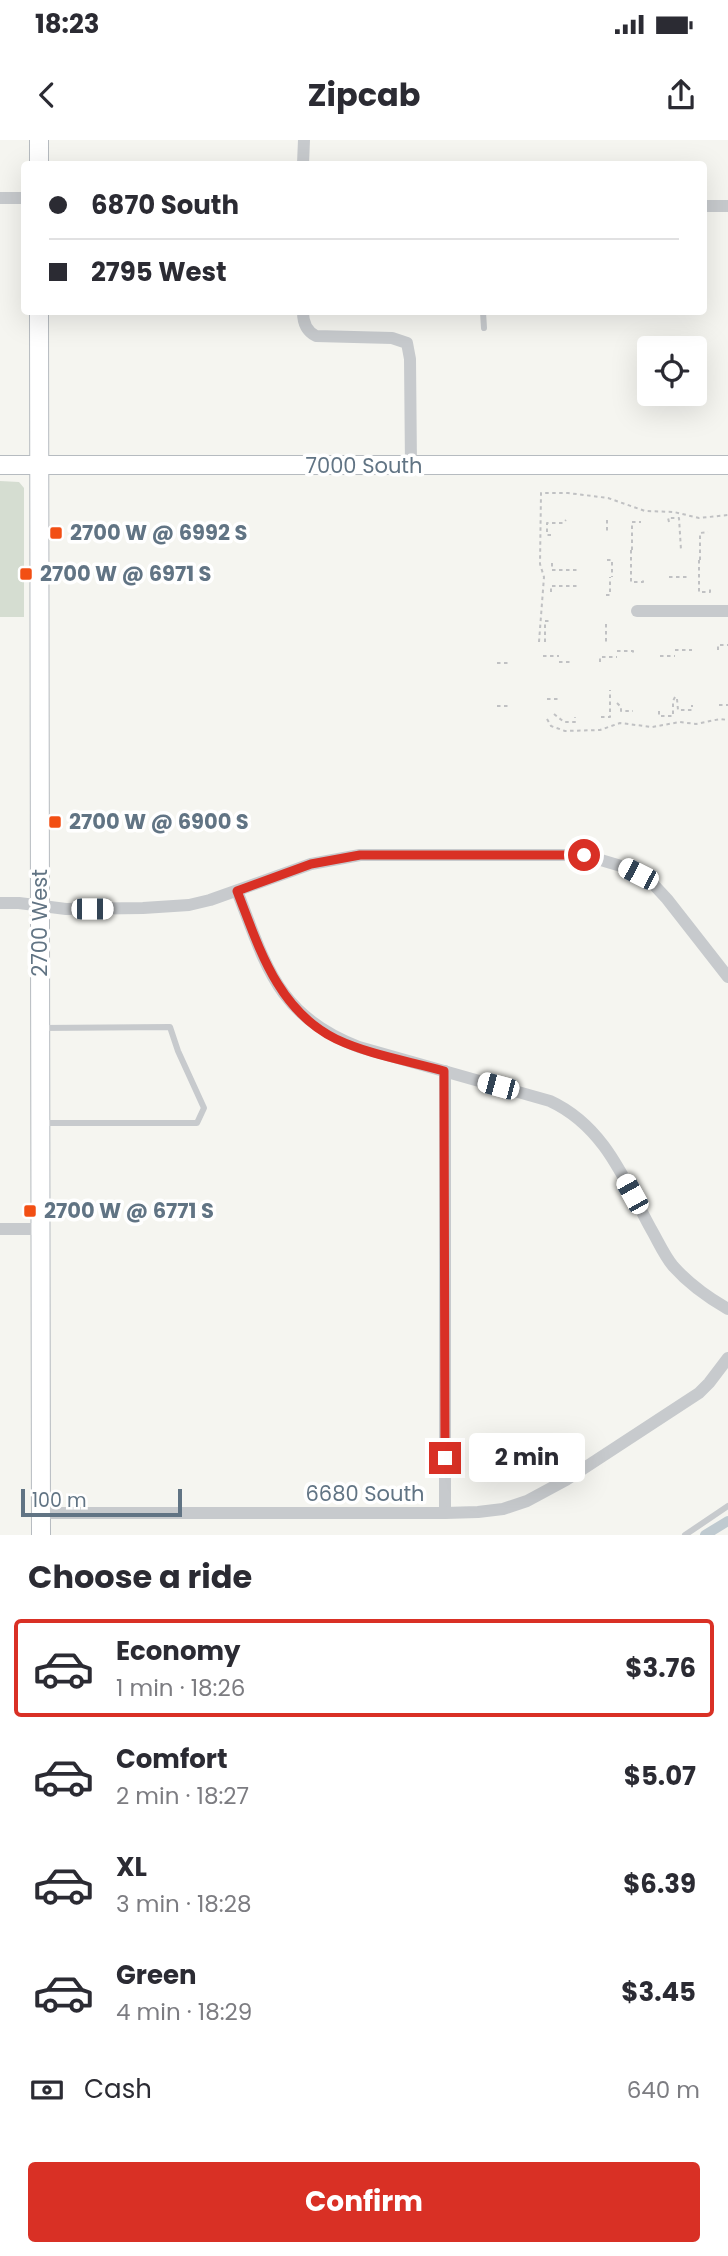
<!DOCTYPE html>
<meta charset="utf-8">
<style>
:root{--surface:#fff;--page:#f7f7f7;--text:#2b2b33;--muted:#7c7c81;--line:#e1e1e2;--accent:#d93025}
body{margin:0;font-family:Poppins,sans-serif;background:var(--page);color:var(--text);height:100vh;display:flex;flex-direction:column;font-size:26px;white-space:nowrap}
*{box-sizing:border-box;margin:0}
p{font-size:23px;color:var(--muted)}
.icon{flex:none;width:38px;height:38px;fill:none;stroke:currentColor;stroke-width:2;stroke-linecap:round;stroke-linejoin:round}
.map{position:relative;height:1395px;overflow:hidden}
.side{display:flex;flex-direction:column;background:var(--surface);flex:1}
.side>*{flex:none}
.hud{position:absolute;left:21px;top:21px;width:686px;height:154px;border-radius:7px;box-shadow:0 7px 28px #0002;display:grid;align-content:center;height:154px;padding:0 28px;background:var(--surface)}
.tools{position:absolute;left:637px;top:196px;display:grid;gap:14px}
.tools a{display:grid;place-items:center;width:70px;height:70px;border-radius:7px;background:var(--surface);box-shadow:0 7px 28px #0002;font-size:35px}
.scale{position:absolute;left:21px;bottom:18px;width:161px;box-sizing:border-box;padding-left:7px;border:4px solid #617484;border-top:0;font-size:19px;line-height:24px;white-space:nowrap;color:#617484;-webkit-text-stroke:5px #fff;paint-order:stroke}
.end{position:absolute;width:32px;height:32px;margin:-16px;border:9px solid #d93025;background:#fff;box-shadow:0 0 0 4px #fff}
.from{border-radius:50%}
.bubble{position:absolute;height:49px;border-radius:7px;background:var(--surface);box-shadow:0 7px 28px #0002;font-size:23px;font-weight:700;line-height:49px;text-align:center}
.car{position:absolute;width:21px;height:42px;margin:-21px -10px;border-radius:9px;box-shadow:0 0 5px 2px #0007;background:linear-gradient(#fff 24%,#345 0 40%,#fff 0 76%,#345 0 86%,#fff 0)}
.hud b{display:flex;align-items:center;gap:24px;height:66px;font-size:26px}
.hud b+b{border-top:2px solid var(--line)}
.hud i{width:18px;height:18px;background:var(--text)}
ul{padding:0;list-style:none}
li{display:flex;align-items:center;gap:21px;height:98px;margin:0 14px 10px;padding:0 14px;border:4px solid transparent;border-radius:7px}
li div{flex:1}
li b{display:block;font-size:26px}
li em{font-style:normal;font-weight:700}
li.active{border-color:var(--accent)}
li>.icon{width:63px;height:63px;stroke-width:1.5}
h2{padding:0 28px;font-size:32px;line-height:84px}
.pay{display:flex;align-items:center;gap:18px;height:77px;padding:0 28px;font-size:26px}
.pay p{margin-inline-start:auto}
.button{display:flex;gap:14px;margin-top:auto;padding:14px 28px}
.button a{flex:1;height:80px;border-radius:7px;background:var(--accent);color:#fff;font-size:28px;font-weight:700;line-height:80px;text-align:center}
.status{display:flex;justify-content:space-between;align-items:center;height:49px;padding:0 35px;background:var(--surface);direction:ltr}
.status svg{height:19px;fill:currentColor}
header{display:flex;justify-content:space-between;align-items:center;height:91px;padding:0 28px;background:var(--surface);font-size:32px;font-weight:700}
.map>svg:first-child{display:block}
.green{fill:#d5ddd1}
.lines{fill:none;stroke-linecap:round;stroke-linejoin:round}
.canal{stroke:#bfcad0;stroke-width:10}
.secondary-casing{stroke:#b6bbc0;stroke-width:20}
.path{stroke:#c0c1c3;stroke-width:2;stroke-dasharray:3.5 3.5;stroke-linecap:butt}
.lane{stroke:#c7cacd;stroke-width:6}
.street{stroke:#c7cacd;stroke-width:12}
.secondary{stroke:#fff;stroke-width:18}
.route{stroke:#d93025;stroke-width:9}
.poi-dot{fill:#f24f14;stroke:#fff;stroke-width:2.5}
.labels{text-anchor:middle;stroke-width:7;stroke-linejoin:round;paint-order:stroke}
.street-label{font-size:21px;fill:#617484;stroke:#fff}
.poi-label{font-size:21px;font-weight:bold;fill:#617484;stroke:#fff;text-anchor:start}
</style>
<div class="status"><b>18:23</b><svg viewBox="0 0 49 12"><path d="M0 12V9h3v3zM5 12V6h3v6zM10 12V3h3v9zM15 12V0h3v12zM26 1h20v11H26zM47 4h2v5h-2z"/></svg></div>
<header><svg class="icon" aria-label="back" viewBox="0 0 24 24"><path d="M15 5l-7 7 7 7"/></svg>Zipcab<svg class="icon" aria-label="share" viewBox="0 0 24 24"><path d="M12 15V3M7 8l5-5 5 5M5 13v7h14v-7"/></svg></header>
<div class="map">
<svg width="728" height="1395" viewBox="0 0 728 1395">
<rect width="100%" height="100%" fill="#f5f5f0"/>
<path class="green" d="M0 341 19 342 24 348V477H0Z"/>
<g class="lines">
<path class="canal" d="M705 1395 728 1381"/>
<g class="secondary-casing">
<g id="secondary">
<path d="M39 24V0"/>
<path d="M39 172 41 1395"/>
<path d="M0 325H728"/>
</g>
</g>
<g class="path">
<path d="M607 380V391"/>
<path d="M669 382 668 378H679L681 410"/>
<path d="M551 395H547V383H563L566 380"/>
<path d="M631 410V442H643V438"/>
<path d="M632 410V382H641"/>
<path d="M607 420H612V437"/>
<path d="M699 420V452H710V448"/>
<path d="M700 420V393L708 392"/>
<path d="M552 423V430H579"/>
<path d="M669 437H688"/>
<path d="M551 452V446H578"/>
<path d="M606 455H610V437"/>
<path d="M606 484V502"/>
<path d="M539 502 544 437 540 424 541 353H568L608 358 645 371 674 372 699 378 728 375"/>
<path d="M545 502V481H550"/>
<path d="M675 510H692"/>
<path d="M718 510V505H728"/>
<path d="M617 511H633V516"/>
<path d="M543 516H559"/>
<path d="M660 516H675"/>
<path d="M559 522H572"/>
<path d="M600 522V517H617"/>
<path d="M497 523H509"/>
<path d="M547 559H558"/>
<path d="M677 559 678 570H692V565"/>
<path d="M617 563 621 567V571H633"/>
<path d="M719 565H728"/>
<path d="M497 566H508"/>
<path d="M659 571V576H673V561L675 557"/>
<path d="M554 574 564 582H575V577"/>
<path d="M601 577H610V550"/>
<path d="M547 579 551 586 565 591 600 590 620 583 652 587 680 582 696 584 720 579 728 580"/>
</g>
<g class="lane">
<path d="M483 172 484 188"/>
<path d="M41 888 170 887 178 911 204 968 197 983H42"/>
<path d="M685 1395 728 1366"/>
</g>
<g class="street">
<path d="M303 24 304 0"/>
<path d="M0 58H24"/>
<path d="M704 66H728"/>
<path d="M303 172C303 182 306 191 316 196L392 198 407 203 410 219 411 326"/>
<path d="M637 471H728"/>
<path d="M237 751C266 825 277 876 359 907L550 961C604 986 624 1039 651 1089 658 1101 664 1115 673 1126 689 1144 707 1157 728 1169"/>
<path d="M0 763H19L66 769 143 768 189 765 210 760 311 724 360 715H584L621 726 654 745 667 759 728 837"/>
<path d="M445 931V1373"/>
<path d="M0 1089H41"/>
<path d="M41 1373H445L478 1372 503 1369 527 1361 566 1340 699 1253 709 1243 728 1218"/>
</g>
<use href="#secondary" class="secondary"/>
</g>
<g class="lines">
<path class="route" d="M445 1318 444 931C409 921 370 915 336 899 277 870 259 807 237 751L311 724 360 715H584"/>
</g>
<g class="poi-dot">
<rect x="49" y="386" width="14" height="14" rx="3.5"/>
<rect x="19" y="427" width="14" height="14" rx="3.5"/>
<rect x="48" y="675" width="14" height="14" rx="3.5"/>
<rect x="23" y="1064" width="14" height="14" rx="3.5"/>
</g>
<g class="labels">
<g class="street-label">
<text x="364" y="333">7000 South</text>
<text transform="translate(40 783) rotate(-90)" y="7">2700 West</text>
<text x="365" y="1361">6680 South</text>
</g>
<g class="poi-label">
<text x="70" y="400">2700 W @ 6992 S</text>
<text x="40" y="441">2700 W @ 6971 S</text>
<text x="69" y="689">2700 W @ 6900 S</text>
<text x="44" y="1078">2700 W @ 6771 S</text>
</g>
</g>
</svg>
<div class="tools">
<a><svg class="icon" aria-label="locate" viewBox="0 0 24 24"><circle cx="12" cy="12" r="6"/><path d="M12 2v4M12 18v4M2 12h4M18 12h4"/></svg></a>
</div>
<div class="scale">100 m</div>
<i class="end from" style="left:584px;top:715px"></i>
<i class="end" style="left:445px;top:1318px"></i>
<div class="bubble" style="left:469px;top:1293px;width:116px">2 min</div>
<i class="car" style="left:638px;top:734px;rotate:297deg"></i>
<i class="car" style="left:92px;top:769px;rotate:90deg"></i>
<i class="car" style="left:498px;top:946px;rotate:285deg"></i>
<i class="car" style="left:632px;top:1054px;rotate:331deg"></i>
<div class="hud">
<b><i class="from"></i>6870 South</b>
<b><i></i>2795 West</b>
</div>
</div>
<section class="side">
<h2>Choose a ride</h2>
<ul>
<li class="active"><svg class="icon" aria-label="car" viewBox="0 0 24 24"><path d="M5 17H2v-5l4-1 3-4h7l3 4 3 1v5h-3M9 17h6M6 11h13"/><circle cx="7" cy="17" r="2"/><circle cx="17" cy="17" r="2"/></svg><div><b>Economy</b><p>1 min · 18:26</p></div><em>$3.76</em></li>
<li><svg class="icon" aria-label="car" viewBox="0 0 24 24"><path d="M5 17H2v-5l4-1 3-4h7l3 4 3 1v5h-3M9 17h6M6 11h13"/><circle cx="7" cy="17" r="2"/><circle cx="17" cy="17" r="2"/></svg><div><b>Comfort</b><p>2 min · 18:27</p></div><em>$5.07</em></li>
<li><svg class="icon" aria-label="car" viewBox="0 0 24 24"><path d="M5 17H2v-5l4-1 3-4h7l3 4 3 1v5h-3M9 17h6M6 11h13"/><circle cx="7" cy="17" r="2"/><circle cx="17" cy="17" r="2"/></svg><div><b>XL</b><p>3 min · 18:28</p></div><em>$6.39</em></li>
<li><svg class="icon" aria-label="car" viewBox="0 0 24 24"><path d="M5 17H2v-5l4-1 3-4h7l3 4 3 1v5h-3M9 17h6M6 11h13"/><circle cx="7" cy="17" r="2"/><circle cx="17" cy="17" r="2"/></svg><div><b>Green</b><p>4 min · 18:29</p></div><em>$3.45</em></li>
</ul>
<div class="pay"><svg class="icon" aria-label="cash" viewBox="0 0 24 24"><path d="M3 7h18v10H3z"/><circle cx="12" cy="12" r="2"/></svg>Cash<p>640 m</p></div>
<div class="button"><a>Confirm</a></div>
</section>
